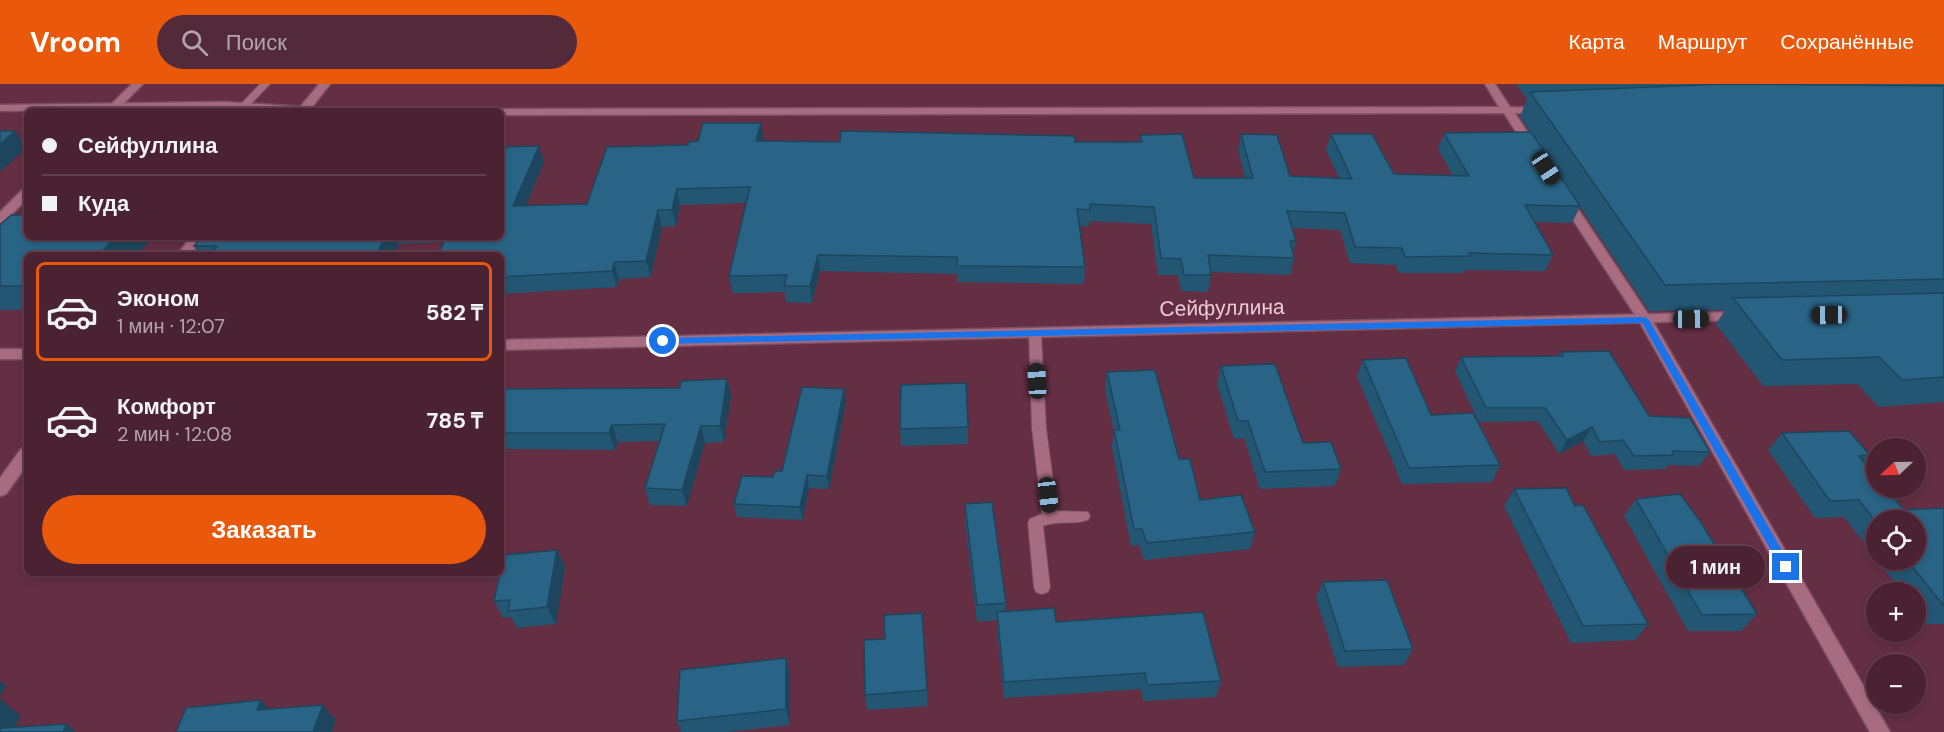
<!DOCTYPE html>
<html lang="ru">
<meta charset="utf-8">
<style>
:root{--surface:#4b2232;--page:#522a3a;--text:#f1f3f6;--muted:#b2a4ac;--line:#623f4d;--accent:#ea580c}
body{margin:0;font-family:"DM Sans",sans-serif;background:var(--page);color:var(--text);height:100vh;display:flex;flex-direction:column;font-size:22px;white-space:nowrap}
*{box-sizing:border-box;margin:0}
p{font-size:20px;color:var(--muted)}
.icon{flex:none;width:33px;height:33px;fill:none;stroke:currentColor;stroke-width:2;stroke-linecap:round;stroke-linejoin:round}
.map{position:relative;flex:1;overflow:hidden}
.side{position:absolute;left:24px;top:168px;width:480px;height:324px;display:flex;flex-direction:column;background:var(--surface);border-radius:9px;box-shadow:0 3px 9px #0003,0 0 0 2px var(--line)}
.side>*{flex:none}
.guide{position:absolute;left:24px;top:24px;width:480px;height:132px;border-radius:9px;box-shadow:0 3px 9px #0003,0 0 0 2px var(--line);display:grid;align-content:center;height:132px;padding:0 18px;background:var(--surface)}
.needle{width:39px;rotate:248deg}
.fabs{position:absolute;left:1866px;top:354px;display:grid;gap:12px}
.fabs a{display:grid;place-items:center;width:60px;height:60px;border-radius:50%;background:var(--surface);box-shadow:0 3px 9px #0003,0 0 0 2px var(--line);font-size:30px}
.end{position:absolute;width:27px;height:27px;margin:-14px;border:8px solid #1a73e8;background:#fff;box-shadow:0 0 0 3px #fff}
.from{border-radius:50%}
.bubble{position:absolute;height:42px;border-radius:21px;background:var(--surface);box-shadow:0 3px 9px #0003,0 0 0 2px var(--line);font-size:20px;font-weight:800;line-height:42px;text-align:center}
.car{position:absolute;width:18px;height:36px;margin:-18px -9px;border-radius:8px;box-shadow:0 0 4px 2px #0007;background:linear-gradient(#222 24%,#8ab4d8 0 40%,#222 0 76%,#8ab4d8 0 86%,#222 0)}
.guide b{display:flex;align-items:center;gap:21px;height:57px;font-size:22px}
.guide b+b{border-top:2px solid var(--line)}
.guide i{width:15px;height:15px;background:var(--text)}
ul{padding:10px 0 0;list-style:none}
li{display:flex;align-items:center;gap:18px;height:99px;margin:0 12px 9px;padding:0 6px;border:3px solid transparent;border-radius:9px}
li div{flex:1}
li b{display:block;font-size:22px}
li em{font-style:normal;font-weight:800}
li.current{border-color:var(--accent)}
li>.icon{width:54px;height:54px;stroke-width:1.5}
.action{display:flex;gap:12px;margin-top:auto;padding:12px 18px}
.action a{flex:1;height:69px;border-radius:36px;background:var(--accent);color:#fff;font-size:24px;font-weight:800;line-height:69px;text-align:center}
header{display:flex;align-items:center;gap:36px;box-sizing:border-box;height:84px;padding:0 30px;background:var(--accent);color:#fff}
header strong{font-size:28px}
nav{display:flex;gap:33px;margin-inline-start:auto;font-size:21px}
.search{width:420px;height:54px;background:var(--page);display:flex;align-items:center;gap:15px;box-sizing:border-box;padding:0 21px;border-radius:33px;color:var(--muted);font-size:22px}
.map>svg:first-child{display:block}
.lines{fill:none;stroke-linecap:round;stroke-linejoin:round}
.lane-casing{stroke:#7c4e60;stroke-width:2}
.street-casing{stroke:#7c4e60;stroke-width:3}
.secondary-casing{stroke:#7c4e60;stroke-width:3}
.lane{fill:#a86c81;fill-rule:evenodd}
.street{fill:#a86c81;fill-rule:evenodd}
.secondary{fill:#a86c81;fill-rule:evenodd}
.wall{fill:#235673;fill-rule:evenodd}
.shaded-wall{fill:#1d465e}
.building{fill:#296486;stroke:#1d465e;stroke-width:1.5}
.route{fill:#1a73e8}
.labels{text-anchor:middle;stroke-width:4.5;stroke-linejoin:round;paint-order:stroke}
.street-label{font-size:21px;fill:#eccad4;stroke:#642e43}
</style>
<header>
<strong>Vroom</strong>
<div class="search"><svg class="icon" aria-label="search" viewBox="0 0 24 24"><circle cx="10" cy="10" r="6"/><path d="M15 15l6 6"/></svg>Поиск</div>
<nav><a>Карта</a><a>Маршрут</a><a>Сохранённые</a></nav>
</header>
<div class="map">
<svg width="1944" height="648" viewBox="0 0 1944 648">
<rect width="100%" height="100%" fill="#642e43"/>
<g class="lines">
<g class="lane-casing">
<g id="lane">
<path d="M260 0H270L248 23H242V19Z"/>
<path d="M1035 245 1041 249 1046 344 1057 427 1088 428 1090 432 1088 436C1073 441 1058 436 1043 442L1050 503 1048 508 1042 510 1036 508 1034 503 1028 439 1030 435 1042 430 1032 344 1029 249Z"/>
</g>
</g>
<g class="street-casing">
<g id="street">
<path d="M1485 0H1495L1510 23 1546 24V28L1542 29H1515L1539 66 1537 68H1529L1504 29 501 31V27H496L501 25 1499 23Z"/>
<path d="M224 18 321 24 327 27 224 24 0 27V21Z"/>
<path d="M1566 112 1570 113 1652 236 1890 648H1870L1639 237 1560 116Z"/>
</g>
</g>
<g class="secondary-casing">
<g id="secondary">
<path d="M132 0H143L116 27H104Z"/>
<path d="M319 0H330L309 27H297Z"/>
<path d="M27 104V115L4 138 0 139V128L23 105Z"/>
<path d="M191 153H204L190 171H177Z"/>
<path d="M1740 228 1747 233 1745 236 501 266V256Z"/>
<rect x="0" y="265" width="27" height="10"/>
<path d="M27 363V381L6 410 0 412V394L21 365Z"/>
</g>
</g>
<use href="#lane" class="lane"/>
<use href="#street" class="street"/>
<use href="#secondary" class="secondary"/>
</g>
<g class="wall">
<path d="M1516 0H1944V318L1879 323 1857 300 1763 302 1716 240 1725 226 1649 227 1580 123 1572 139 1535 138 1553 171 1545 187 1465 186 1464 189H1399L1396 181 1350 179 1340 146 1292 144 1296 157 1293 168 1294 174 1290 191 1211 188V191L1208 208 1181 207 1178 191H1158L1151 140 1089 137V142H1080L1085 183 1084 200 957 198V190L820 187 812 219 786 218 785 208 733 209 729 192 746 119 680 121 676 142 662 143 651 193 619 195 617 203 501 210V171L444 158 399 160 393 171H200L194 162 201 153H501L544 78 526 122 587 120 688 61 698 57 761 39 763 57 1139 58 1140 51 1194 94H1245L1238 66 1241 50 1290 92 1339 94 1326 66 1331 50 1394 90 1453 92 1438 65 1444 49 1530 48 1520 33 1527 15Z"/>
<path d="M0 141 27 153H149L151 155 137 171H27V226H0Z"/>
<path d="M1561 268 1649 332 1710 368 1699 382 1668 381 1665 385 1624 386 1615 370 1591 372 1583 357 1559 370 1538 337 1479 338 1455 287 1461 273 1558 272Z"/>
<path d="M1363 276 1431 331 1500 381 1492 398 1402 400 1357 292Z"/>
<path d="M1221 282 1303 359 1341 385 1335 402 1260 405 1244 354 1234 355 1217 300Z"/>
<path d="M1107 288 1179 375 1200 416 1255 448 1250 465 1144 476 1139 461 1131 462 1112 363 1114 348 1105 305Z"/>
<path d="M727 295 731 312 724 358 705 359 687 422 650 421 645 404 660 357 618 358 615 366 501 365V305L680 304Z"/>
<path d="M846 318 829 405 809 404 803 436 737 433 734 420 782 387Z"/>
<path d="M968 343V360L901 362 900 345Z"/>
<path d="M1782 349 1870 371 1864 378 1904 426 1944 424V540H1926L1916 526V508H1902L1844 433 1815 434 1768 366ZM1876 436 1916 476H1876Z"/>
<path d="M1514 405 1575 422 1648 540 1635 556 1571 559 1504 422Z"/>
<path d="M1636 415 1757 530 1741 547H1688L1624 432Z"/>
<path d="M965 420 1006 519 1005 527 1056 538 1221 597 1216 613 1143 617 1141 605 1004 614 997 544V536L977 538 965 437Z"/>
<path d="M557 466 565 483 556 540 517 544 511 533 503 534 494 517Z"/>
<path d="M1323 498 1413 565 1404 581 1338 583 1316 514Z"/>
<path d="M922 529 928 622 867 626 865 611 885 555Z"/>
<path d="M786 574 790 590V641L727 648H681L677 637Z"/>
</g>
<g class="shaded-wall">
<path d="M761 39 764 55 759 73 756 57Z"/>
<path d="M15 47 27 64 0 88V60Z"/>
<path d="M539 62 544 78 519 139 513 122Z"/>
<path d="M677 105 680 121 676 142 672 126Z"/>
<path d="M658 126 662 143 651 193 646 177Z"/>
<path d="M115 153H149L151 155 137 171H99Z"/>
<path d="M385 153H395L399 160 393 171H376Z"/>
<path d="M818 171 820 187 812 219 810 202Z"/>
<path d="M614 178 619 195 617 203 612 187Z"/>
<path d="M727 295 731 312 724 358 720 342Z"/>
<path d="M844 305 846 318 829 405 827 392Z"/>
<path d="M612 341 618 358 615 366 609 349Z"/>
<path d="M701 342 705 359 687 422 682 406Z"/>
<path d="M1592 343 1583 357 1559 370 1567 356Z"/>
<path d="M807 391 809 404 803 436 800 423Z"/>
<path d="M557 466 565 483 556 540 547 523Z"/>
<path d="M786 574 790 590V641L786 625Z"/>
<path d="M0 597 6 602 0 612Z"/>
<path d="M0 615 21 632 12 648H0Z"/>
<path d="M261 616 276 632 257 626Z"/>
<path d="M323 621 336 636 332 648H313Z"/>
<path d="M67 640 76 648H63Z"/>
</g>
<g class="building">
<path d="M1724 0 1944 2V195L1665 201 1530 8Z"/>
<path d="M703 39H761L756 57 840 58 841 47 1074 52 1075 58H1142L1140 51 1182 50 1194 94H1253L1241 50 1277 51 1290 92 1352 95 1331 50H1372L1394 90 1469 92 1444 49 1531 48 1580 122 1525 121 1553 171 1469 169 1471 172 1405 173 1402 164 1355 163 1345 129 1287 127 1296 157H1290L1294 174 1208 171 1211 191H1184L1181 175 1161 174 1154 123 1090 120V126L1077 125 1085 183 957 182V173L818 171 810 202H784L787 191 729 192 750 103 677 105 672 126H658L646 177 614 178 612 187 501 193V171H438L446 153H501V63L539 62 513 122 587 120 607 63 688 61 689 58 698 57Z"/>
<path d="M0 47H15L0 60Z"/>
<path d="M11 131H27V153H115L99 171H27V202H0V141Z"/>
<path d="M201 153H385L376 171H210L217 162H194Z"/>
<path d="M1944 209V293L1902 296 1879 273 1782 276 1733 214Z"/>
<path d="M1609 267 1649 332 1690 334 1710 368 1672 367 1674 371 1634 372 1623 356 1600 358 1592 343 1567 356 1545 324H1486L1461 273 1563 272 1561 268Z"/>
<path d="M1406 274 1431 331 1473 329 1500 381 1409 384 1363 276Z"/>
<path d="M1275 280 1303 359 1331 358 1341 385 1265 388 1248 337H1238L1221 282Z"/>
<path d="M1155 286 1179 375H1190L1200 416 1241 411 1255 448 1147 459 1142 445H1134L1114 346H1120L1107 288Z"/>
<path d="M727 295 720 342H701L682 406 645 404 665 340 612 341 609 349H501V305L680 304 681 297Z"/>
<path d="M966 299 968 343 900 345 901 301Z"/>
<path d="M802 303 844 305 827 392 807 391 800 423 734 420 742 392 773 393 775 387H782Z"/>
<path d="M1849 347 1870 371 1859 372 1876 393V404H1885L1904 426 1944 424V522L1907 476H1916V436H1876V438L1859 416 1830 417 1782 349Z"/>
<path d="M1566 404 1575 422 1583 421 1648 540 1583 542 1514 405Z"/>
<path d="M1680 410 1700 437 1757 530 1702 531 1636 415Z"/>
<path d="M992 418 1006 519 977 521 965 420Z"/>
<path d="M557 466 547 523 508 527 510 516 494 517 500 489H501L504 471Z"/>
<path d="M1387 496 1413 565 1345 567 1323 498Z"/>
<path d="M1054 524 1056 538 1203 528 1221 597 1147 601 1145 589 1004 598 997 528Z"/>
<path d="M922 529 927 606 865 611 864 556 885 555 884 531Z"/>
<path d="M786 574V625L677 637 680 586Z"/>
<path d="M261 616 257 626 323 621 313 648H176L186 624Z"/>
<path d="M67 640 63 648H0V644Z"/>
</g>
<path class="route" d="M1645 233 1649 236 1790 480V486H1782L1642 239 663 260 659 257 663 254Z"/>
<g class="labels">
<g class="street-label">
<text transform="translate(1222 224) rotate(-1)" y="7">Сейфуллина</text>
</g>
</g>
</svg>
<div class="fabs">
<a><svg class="needle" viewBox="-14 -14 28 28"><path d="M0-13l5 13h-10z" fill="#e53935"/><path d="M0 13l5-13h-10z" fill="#b2a4ac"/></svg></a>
<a><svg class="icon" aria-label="locate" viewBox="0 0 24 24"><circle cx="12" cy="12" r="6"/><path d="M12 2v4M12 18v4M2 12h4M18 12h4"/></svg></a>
<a>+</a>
<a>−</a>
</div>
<i class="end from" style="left:663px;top:257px"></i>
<i class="end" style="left:1786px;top:483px"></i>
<div class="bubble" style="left:1666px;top:462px;width:99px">1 мин</div>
<i class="car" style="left:1546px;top:84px;rotate:147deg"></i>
<i class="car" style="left:1829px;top:231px;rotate:269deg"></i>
<i class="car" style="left:1691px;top:235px;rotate:89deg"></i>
<i class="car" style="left:1037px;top:297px;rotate:357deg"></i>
<i class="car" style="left:1048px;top:411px;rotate:173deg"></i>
<div class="guide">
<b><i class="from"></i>Сейфуллина</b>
<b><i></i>Куда</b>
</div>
<section class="side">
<ul>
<li class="current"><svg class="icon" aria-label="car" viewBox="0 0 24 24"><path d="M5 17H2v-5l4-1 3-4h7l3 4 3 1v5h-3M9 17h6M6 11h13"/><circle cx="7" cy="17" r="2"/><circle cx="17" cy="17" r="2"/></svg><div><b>Эконом</b><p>1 мин · 12:07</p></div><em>582 ₸</em></li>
<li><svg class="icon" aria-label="car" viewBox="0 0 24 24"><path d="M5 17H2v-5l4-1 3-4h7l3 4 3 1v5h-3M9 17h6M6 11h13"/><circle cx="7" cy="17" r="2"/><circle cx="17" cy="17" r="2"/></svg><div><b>Комфорт</b><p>2 мин · 12:08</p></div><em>785 ₸</em></li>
</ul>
<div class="action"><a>Заказать</a></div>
</section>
</div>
